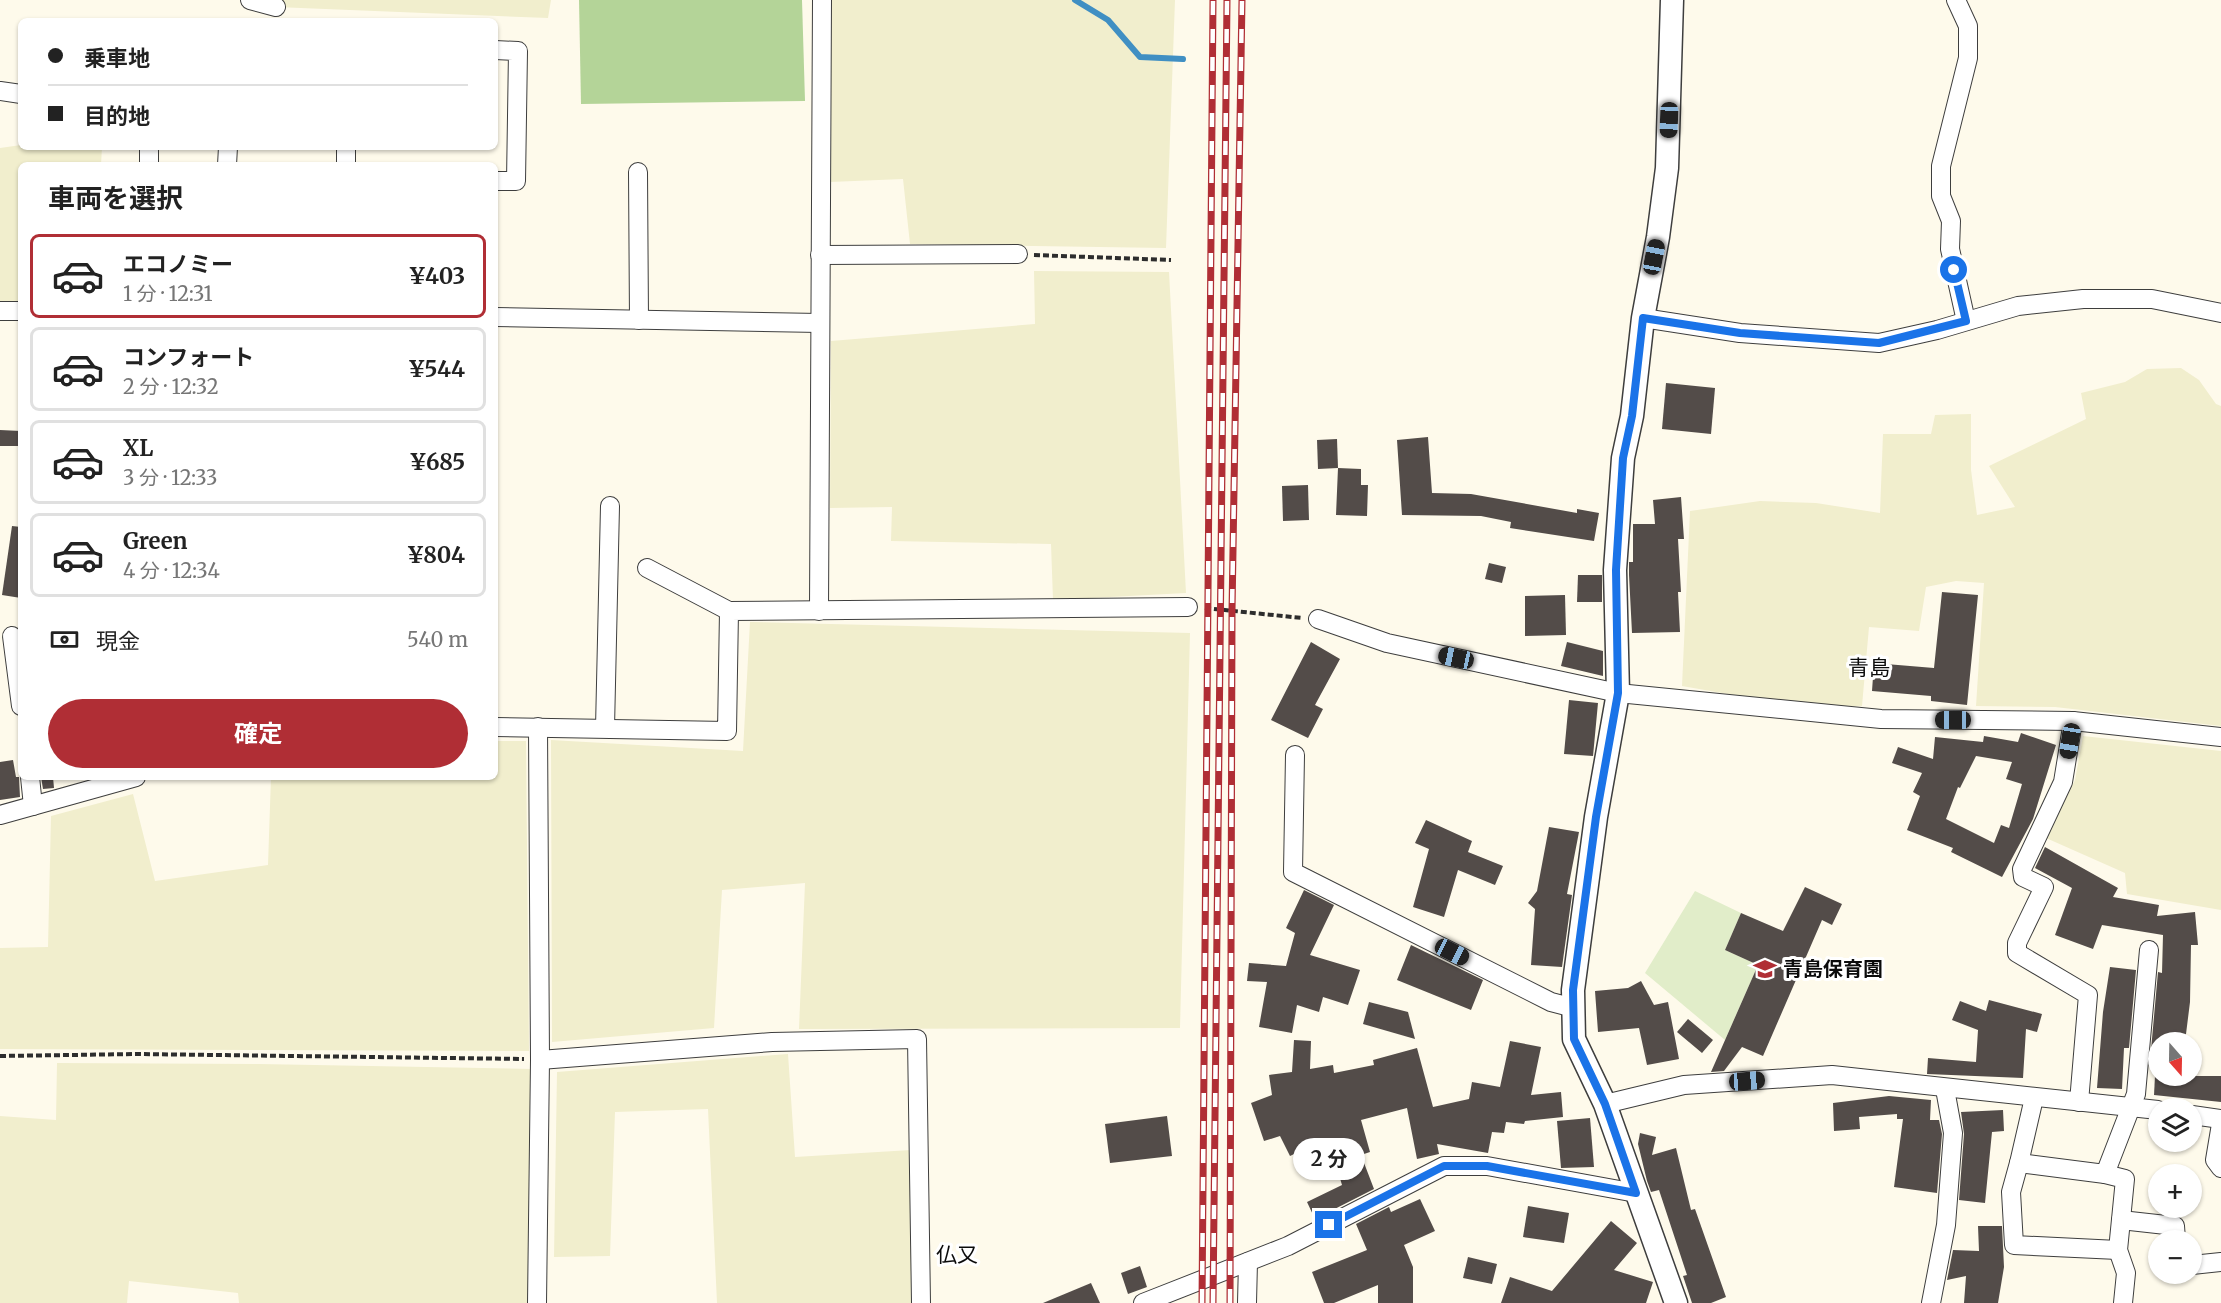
<!DOCTYPE html>
<html lang="ja">
<meta charset="utf-8">
<style>
:root{--surface:#fff;--page:#f2f2f2;--text:#222;--muted:#767676;--line:#e0e0e0;--accent:#b02e35}
body{margin:0;font-family:Merriweather,"Noto Sans JP",serif;background:var(--page);color:var(--text);height:100vh;display:flex;flex-direction:column;font-size:22px;white-space:nowrap}
*{box-sizing:border-box;margin:0}
p{font-size:20px;color:var(--muted)}
.icon{flex:none;width:33px;height:33px;fill:none;stroke:currentColor;stroke-width:2;stroke-linecap:round;stroke-linejoin:round}
.map{position:relative;flex:1;overflow:hidden}
.panel{position:absolute;left:18px;top:162px;width:480px;height:618px;display:flex;flex-direction:column;background:var(--surface);border-radius:9px;box-shadow:0 2px 4px #0004}
.panel>*{flex:none}
.guide{position:absolute;left:18px;top:18px;width:480px;height:132px;border-radius:9px;box-shadow:0 2px 4px #0004;display:grid;align-content:center;height:132px;padding:0 30px;background:var(--surface)}
.needle{width:39px;rotate:160deg}
.tools{position:absolute;left:2148px;top:1032px;display:grid;gap:12px}
.tools a{display:grid;place-items:center;width:54px;height:54px;border-radius:50%;background:var(--surface);box-shadow:0 2px 4px #0004;font-size:30px}
.end{position:absolute;width:27px;height:27px;margin:-14px;border:8px solid #1a73e8;background:#fff;box-shadow:0 0 0 3px #fff}
.from{border-radius:50%}
.bubble{position:absolute;height:42px;border-radius:21px;background:var(--surface);box-shadow:0 2px 4px #0004;font-size:20px;font-weight:700;line-height:42px;text-align:center}
.car{position:absolute;width:18px;height:36px;margin:-18px -9px;border-radius:8px;box-shadow:0 0 4px 2px #0007;background:linear-gradient(#222 24%,#8ab4d8 0 40%,#222 0 76%,#8ab4d8 0 86%,#222 0)}
.guide b{display:flex;align-items:center;gap:21px;height:57px;font-size:22px}
.guide b+b{border-top:2px solid var(--line)}
.guide i{width:15px;height:15px;background:var(--text)}
ul{padding:0;list-style:none}
li{display:flex;align-items:center;gap:18px;height:84px;margin:0 12px 9px;padding:0 18px;border:3px solid var(--line);border-radius:9px}
li div{flex:1}
li b{display:block;font-size:22px}
li em{font-style:normal;font-weight:700}
li.selected{border-color:var(--accent)}
li>.icon{width:54px;height:54px;stroke-width:1.5}
h2{padding:0 30px;font-size:27px;line-height:72px}
.pay{display:flex;align-items:center;gap:15px;height:66px;padding:0 30px;font-size:22px}
.pay p{margin-inline-start:auto}
.cta{display:flex;gap:12px;margin-top:auto;padding:12px 30px}
.cta a{flex:1;height:69px;border-radius:36px;background:var(--accent);color:#fff;font-size:24px;font-weight:700;line-height:69px;text-align:center}
.map>svg:first-child{display:block}
.farmland{fill:#f1eecd}
.forest{fill:#b4d498}
.pitch{fill:#e1edc9}
.lines{fill:none;stroke-linecap:round;stroke-linejoin:round}
.stream{stroke:#408fc3;stroke-width:6}
.building{fill:#534c49;fill-rule:evenodd}
.minor-casing{stroke:#3e3e3e;stroke-width:20}
.tertiary-casing{stroke:#3e3e3e;stroke-width:25}
.path{stroke:#2d2d2d;stroke-width:4;stroke-dasharray:6 3;stroke-linecap:butt}
.minor{stroke:#fff;stroke-width:18}
.tertiary{stroke:#fff;stroke-width:22}
.rail-casing{stroke:#b02e35;stroke-width:7}
.rail{stroke:#fff;stroke-width:4.5;stroke-dasharray:14;stroke-linecap:butt}
.route{stroke:#1a73e8;stroke-width:8}
.labels{text-anchor:middle;stroke-width:6;stroke-linejoin:round;paint-order:stroke}
.poi-label{font-size:20px;font-weight:bold;fill:#0b0b0b;stroke:#fff;text-anchor:start}
.neighbourhood-label{font-size:21px;fill:#0b0b0b;stroke:#fff}
</style>
<div class="map">
<svg width="2221" height="1303" viewBox="0 0 2221 1303">
<rect width="100%" height="100%" fill="#fefaeb"/>
<g class="farmland">
<path d="M250 0H551L548 18 276 7Z"/>
<path d="M829 0H1175L1166 248 910 244 903 179 830 182Z"/>
<path d="M21 145V147H102L101 165H21V301H0V148Z"/>
<path d="M1034 271 1169 272 1186 593 1053 600 1051 544 891 541 892 507 830 508 831 341 1035 324Z"/>
<path d="M2181 368 2199 380 2216 404 2221 406V726L2055 707 1976 706 1984 583 1956 581 1926 587 1919 631 1869 627 1862 706 1830 707 1762 700 1682 686 1690 511 1760 501 1816 503 1880 513 1883 434H1931L1935 415 1971 414V470L1977 515 2015 507 1989 466 2086 419 2081 393 2125 382 2147 369Z"/>
<path d="M750 622 1190 633 1180 1028 799 1029 805 883 722 890 714 1028 552 1042 551 740 743 751Z"/>
<path d="M2083 736 2221 751V910L2127 894 2125 873 2046 838 2075 780Z"/>
<path d="M495 741H526L529 1051 0 1049V948L48 947 51 816 133 794 155 881 268 865 271 777H495Z"/>
<path d="M788 1054 795 1157 911 1150 912 1303H717L708 1109 615 1112 610 1256 554 1257 557 1072Z"/>
<path d="M57 1063 259 1064 531 1069 528 1303H239L238 1293 129 1281 127 1303H0V1116L56 1120Z"/>
</g>
<path class="forest" d="M579 0H802L805 101 581 104Z"/>
<path class="pitch" d="M1695 891 1741 913 1725 950 1758 965 1725 1040 1645 973Z"/>
<g class="lines">
<path class="stream" d="M1075 0 1108 20 1140 57 1183 59"/>
</g>
<g class="building">
<path d="M1666 383 1715 388 1711 434 1662 429Z"/>
<path d="M0 430 21 431V446H0Z"/>
<path d="M1428 437 1432 493 1471 494 1577 513V509L1599 513 1594 541 1510 528 1511 522 1481 516 1402 515 1397 440Z"/>
<path d="M1337 439 1338 468 1318 469 1317 440Z"/>
<path d="M1338 468 1361 469V485H1368L1367 516 1336 515Z"/>
<path d="M1308 485 1309 520 1283 521 1282 486Z"/>
<path d="M1681 497 1684 539H1678L1681 592H1678L1680 632 1632 633 1629 575V562H1633V524H1655L1653 500Z"/>
<path d="M12 526 21 527V598L2 595Z"/>
<path d="M1489 563 1506 567 1502 583 1485 579Z"/>
<path d="M1578 575H1602V602H1577Z"/>
<path d="M1942 592 1978 595 1967 705 1931 701V696L1872 691 1874 663 1934 668Z"/>
<path d="M1565 595 1566 635 1525 636V596Z"/>
<path d="M1311 642 1340 659 1315 705 1323 709 1308 738 1271 720Z"/>
<path d="M1567 642 1603 651V676L1561 666Z"/>
<path d="M1569 700 1598 703 1593 756 1564 754Z"/>
<path d="M2021 733 2056 745 2033 819 2002 877 1951 852 1953 848 1907 830 1920 796 1913 792 1922 773 1892 763 1898 747 1933 759 1935 737 1983 742 1984 736 2018 742ZM1976 756 2012 762 2006 779 2022 784 2009 828 2001 825 1994 843 1946 819 1958 787 1960 788Z"/>
<path d="M13 760 16 777H19L20 797 0 800V762Z"/>
<path d="M41 777H53L54 788 43 789Z"/>
<path d="M1426 820 1472 841 1468 852 1503 866 1495 885 1458 870 1444 917 1413 907 1429 849 1415 843Z"/>
<path d="M1549 827 1579 832 1567 894 1572 895 1562 967 1531 965 1535 909 1528 903 1537 891Z"/>
<path d="M2045 847 2118 888 2113 897 2159 905 2157 916 2195 912 2198 945H2191L2190 1002 2185 1042H2158V1051L2151 1050 2158 972 2162 973 2163 935 2102 925 2093 949 2055 935 2072 888 2035 868Z"/>
<path d="M1805 887 1842 904 1832 925 1822 920 1763 1056 1742 1047 1724 1071 1711 1072 1758 965 1725 950 1741 913 1783 931Z"/>
<path d="M1304 890 1334 905 1310 955 1360 970 1348 1005 1323 997 1319 1012 1297 1005 1292 1033 1259 1027 1267 982 1247 981 1249 963 1286 966 1295 933 1286 928Z"/>
<path d="M1411 945 1483 980 1471 1010 1397 980Z"/>
<path d="M2110 967 2136 970 2129 1048H2124L2122 1089 2097 1088 2103 1012Z"/>
<path d="M1641 981 1654 1005 1668 1002 1679 1059 1647 1065 1639 1028 1598 1032 1595 991 1628 988Z"/>
<path d="M1989 1000 2042 1014 2037 1032 2026 1029 2023 1078 1927 1074 1928 1058 1976 1062 1978 1030 1952 1020 1960 1001 1986 1011Z"/>
<path d="M1369 1002 1408 1012 1415 1039 1363 1024Z"/>
<path d="M1688 1019 1713 1040 1702 1053 1677 1032Z"/>
<path d="M1294 1040 1311 1041 1310 1069 1333 1065 1334 1073 1374 1065 1373 1060 1417 1048 1433 1107 1469 1099 1472 1082 1500 1087 1510 1041 1541 1047 1531 1095 1561 1092 1563 1117 1525 1121 1524 1124 1506 1122 1504 1133 1492 1132 1488 1153 1437 1144 1439 1154 1417 1159 1407 1108 1361 1120 1370 1152 1361 1155 1374 1189 1315 1219 1307 1202 1342 1185 1328 1138 1290 1156 1280 1136 1264 1141 1251 1103 1272 1095 1269 1075 1292 1072Z"/>
<path d="M2155 1076H2221V1102L2154 1095Z"/>
<path d="M1889 1096 1931 1100 1930 1120H1939L1942 1134 1937 1193 1894 1187 1903 1119H1897V1114L1859 1117 1860 1129 1834 1131 1833 1103Z"/>
<path d="M2003 1110 2004 1131 1992 1132 1985 1203 1959 1200 1964 1134 1961 1112Z"/>
<path d="M1167 1116 1172 1156 1110 1163 1105 1124Z"/>
<path d="M1590 1118 1594 1167 1561 1168 1557 1121Z"/>
<path d="M1640 1133 1656 1137 1652 1155 1676 1148 1691 1210 1695 1209 1726 1297 1711 1303H1692L1683 1276 1687 1275 1659 1190 1651 1192 1647 1181 1638 1144Z"/>
<path d="M1420 1199 1435 1231 1404 1245 1413 1267V1303H1378V1285L1334 1303H1324L1312 1272 1367 1250 1356 1224 1389 1207 1391 1212Z"/>
<path d="M1528 1206 1569 1213 1564 1243 1523 1237Z"/>
<path d="M1611 1221 1637 1243 1614 1270 1653 1282 1646 1303H1501L1510 1277 1552 1291Z"/>
<path d="M1978 1226H2002L2004 1267 1998 1303H1964L1966 1276 1947 1280 1953 1250 1979 1251Z"/>
<path d="M1468 1257 1497 1264 1492 1284 1463 1278Z"/>
<path d="M1140 1266 1147 1287 1128 1294 1121 1273Z"/>
<path d="M1091 1283 1100 1303H1043Z"/>
</g>
<g class="lines">
<g class="minor-casing">
<g id="minor">
<path d="M250 0 276 7"/>
<path d="M1956 0 1968 26V58L1941 166V196L1951 221 1950 249 1966 321"/>
<path d="M495 50 518 51 516 181H495"/>
<path d="M0 91 21 94"/>
<path d="M149 165V147"/>
<path d="M227 165 228 147"/>
<path d="M346 165V147"/>
<path d="M638 172 639 320"/>
<path d="M820 255 1018 254"/>
<path d="M0 311H21"/>
<path d="M495 317 820 323"/>
<path d="M1643 318 1740 333 1879 343 1937 330 2018 306 2083 299H2152L2221 313"/>
<path d="M647 568 729 611"/>
<path d="M819 611 822 0"/>
<path d="M1318 619 1387 643 1618 693 1881 719 2073 721 2221 737"/>
<path d="M12 636 21 706"/>
<path d="M2073 721 2063 782 2022 869 2023 877 2044 887 2017 943V953L2088 995 2079 1102"/>
<path d="M495 727 727 731 729 611 1188 607"/>
<path d="M605 728 610 506"/>
<path d="M1295 755 1293 872 1551 1002 1574 1008"/>
<path d="M30 777 33 806"/>
<path d="M0 815 136 777"/>
<path d="M540 1060 772 1042 917 1039 921 1303"/>
<path d="M2034 1098 2019 1163 2105 1174 2136 1094 2149 950"/>
<path d="M1605 1104 1684 1085 1832 1075 2158 1110"/>
<path d="M2192 1115 2221 1119"/>
<path d="M2221 1124 2215 1160 2221 1168"/>
<path d="M2019 1163 2011 1192 2014 1245 2118 1250"/>
<path d="M2105 1174 2125 1179 2118 1250 2126 1273 2123 1303"/>
<path d="M2121 1220 2175 1226 2176 1240"/>
<path d="M2192 1265 2221 1262"/>
<path d="M537 1303 540 1060 538 727"/>
<path d="M1143 1303 1288 1246 1444 1166H1487L1636 1193"/>
<path d="M1247 1303 1248 1262"/>
<path d="M1931 1303 1946 1225 1953 1133 1945 1089"/>
</g>
</g>
<g class="tertiary-casing">
<path id="tertiary" d="M1672 0 1667 168 1658 237 1643 318 1632 416 1623 458 1615 570 1618 693 1596 817 1573 990 1574 1039 1605 1104 1676 1303"/>
</g>
<g class="path">
<path d="M1034 255 1171 260"/>
<path d="M1205 608 1302 618"/>
<path d="M0 1056 139 1054 524 1059"/>
</g>
<use href="#minor" class="minor"/>
<use href="#tertiary" class="tertiary"/>
<g class="rail-casing">
<g id="rail">
<path d="M1202 1303 1213 0"/>
<path d="M1213 1303 1227 0"/>
<path d="M1230 1303 1232 611 1242 0"/>
</g>
</g>
<use href="#rail" class="rail"/>
</g>
<g class="lines">
<path class="route" d="M1329 1225 1444 1166H1487L1636 1193 1605 1104 1574 1039 1573 990 1596 817 1618 693 1616 570 1623 458 1632 416 1643 318 1740 333 1879 343 1966 321 1954 270"/>
</g>
<defs>
<g id="school-bare" transform="scale(1.8)"><path d="M0-5L7-2L0 1L-7-2ZM-4 1L0 2.5L4 1V4Q0 6-4 4Z" fill="#b02e35" stroke="#fff" stroke-width="2.5" paint-order="stroke"/></g>
</defs>
<g fill-rule="evenodd">
<use href="#school-bare" x="1765" y="969"/>
</g>
<g class="labels">
<g class="poi-label">
<text x="1783" y="976">青島保育園</text>
</g>
<g class="neighbourhood-label">
<text x="1869" y="675">青島</text>
<text x="957" y="1262">仏又</text>
</g>
</g>
</svg>
<div class="tools">
<a><svg class="needle" viewBox="-14 -14 28 28"><path d="M0-13l5 13h-10z" fill="#e53935"/><path d="M0 13l5-13h-10z" fill="#767676"/></svg></a>
<a><svg class="icon" aria-label="layers" viewBox="0 0 24 24"><path d="M12 4l9 5-9 5-9-5zM3 14l9 5 9-5"/></svg></a>
<a>+</a>
<a>−</a>
</div>
<i class="end from" style="left:1954px;top:270px"></i>
<i class="end" style="left:1329px;top:1225px"></i>
<div class="bubble" style="left:1293px;top:1138px;width:72px">2 分</div>
<i class="car" style="left:1669px;top:120px;rotate:182deg"></i>
<i class="car" style="left:1654px;top:257px;rotate:11deg"></i>
<i class="car" style="left:1456px;top:658px;rotate:282deg"></i>
<i class="car" style="left:1953px;top:720px;rotate:270deg"></i>
<i class="car" style="left:2070px;top:741px;rotate:189deg"></i>
<i class="car" style="left:1452px;top:952px;rotate:117deg"></i>
<i class="car" style="left:1747px;top:1081px;rotate:86deg"></i>
<div class="guide">
<b><i class="from"></i>乗車地</b>
<b><i></i>目的地</b>
</div>
<section class="panel">
<h2>車両を選択</h2>
<ul>
<li class="selected"><svg class="icon" aria-label="car" viewBox="0 0 24 24"><path d="M5 17H2v-5l4-1 3-4h7l3 4 3 1v5h-3M9 17h6M6 11h13"/><circle cx="7" cy="17" r="2"/><circle cx="17" cy="17" r="2"/></svg><div><b>エコノミー</b><p>1 分 · 12:31</p></div><em>¥403</em></li>
<li><svg class="icon" aria-label="car" viewBox="0 0 24 24"><path d="M5 17H2v-5l4-1 3-4h7l3 4 3 1v5h-3M9 17h6M6 11h13"/><circle cx="7" cy="17" r="2"/><circle cx="17" cy="17" r="2"/></svg><div><b>コンフォート</b><p>2 分 · 12:32</p></div><em>¥544</em></li>
<li><svg class="icon" aria-label="car" viewBox="0 0 24 24"><path d="M5 17H2v-5l4-1 3-4h7l3 4 3 1v5h-3M9 17h6M6 11h13"/><circle cx="7" cy="17" r="2"/><circle cx="17" cy="17" r="2"/></svg><div><b>XL</b><p>3 分 · 12:33</p></div><em>¥685</em></li>
<li><svg class="icon" aria-label="car" viewBox="0 0 24 24"><path d="M5 17H2v-5l4-1 3-4h7l3 4 3 1v5h-3M9 17h6M6 11h13"/><circle cx="7" cy="17" r="2"/><circle cx="17" cy="17" r="2"/></svg><div><b>Green</b><p>4 分 · 12:34</p></div><em>¥804</em></li>
</ul>
<div class="pay"><svg class="icon" aria-label="cash" viewBox="0 0 24 24"><path d="M3 7h18v10H3z"/><circle cx="12" cy="12" r="2"/></svg>現金<p>540 m</p></div>
<div class="cta"><a>確定</a></div>
</section>
</div>
